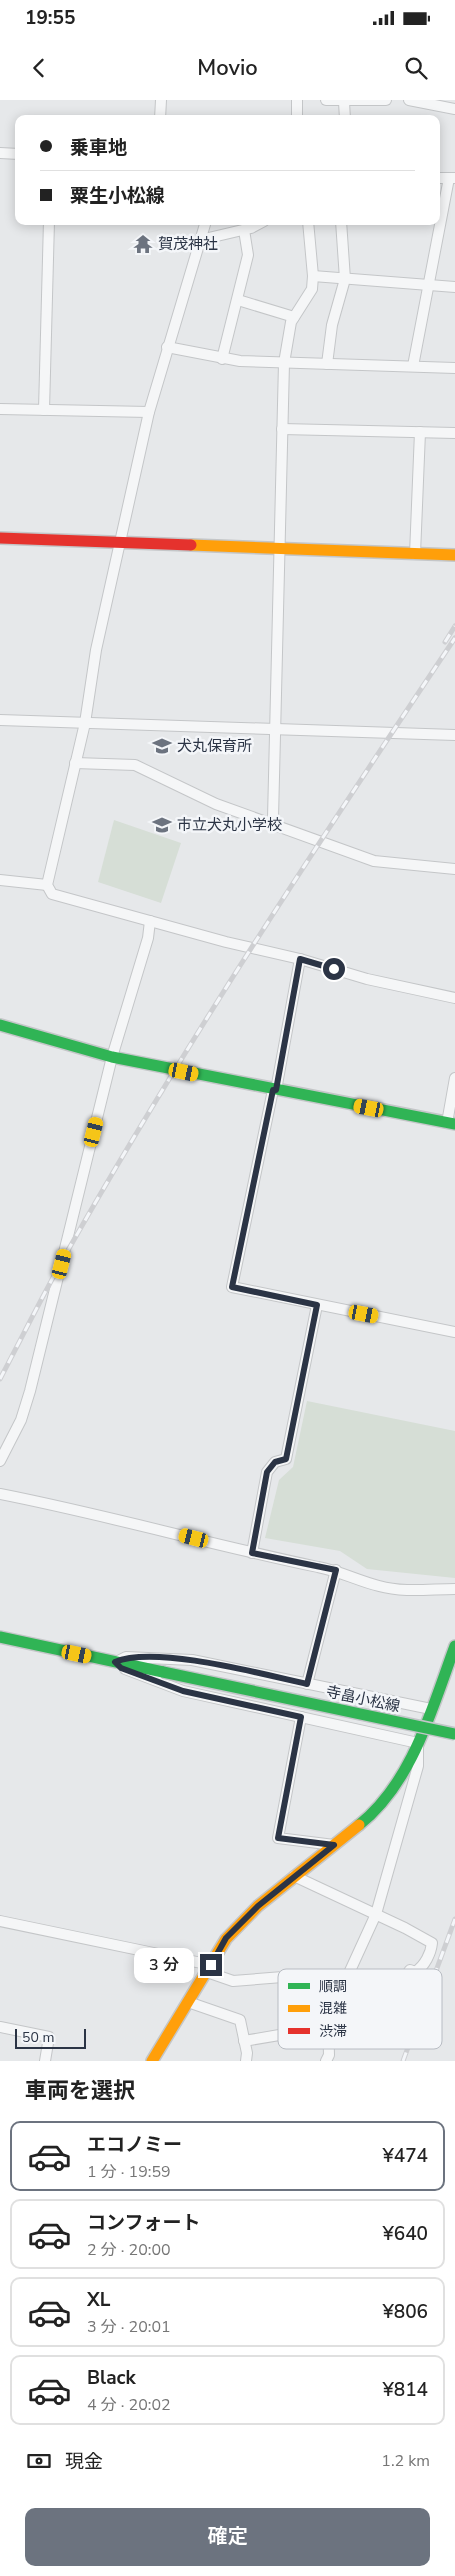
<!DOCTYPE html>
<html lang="ja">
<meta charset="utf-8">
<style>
:root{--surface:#fff;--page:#f2f2f2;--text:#222;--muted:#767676;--line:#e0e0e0;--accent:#6c737f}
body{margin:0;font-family:"Nunito Sans","Noto Sans JP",sans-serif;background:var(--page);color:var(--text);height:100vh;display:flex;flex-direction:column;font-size:19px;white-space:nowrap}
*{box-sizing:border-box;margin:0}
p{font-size:16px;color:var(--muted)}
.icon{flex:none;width:28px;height:28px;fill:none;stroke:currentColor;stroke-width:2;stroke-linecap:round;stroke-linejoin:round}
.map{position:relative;height:1961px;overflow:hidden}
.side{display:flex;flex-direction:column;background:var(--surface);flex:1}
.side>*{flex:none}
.top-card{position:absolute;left:15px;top:15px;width:425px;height:110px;border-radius:10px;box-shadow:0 2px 12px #0003;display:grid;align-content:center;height:110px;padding:0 25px;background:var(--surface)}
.scale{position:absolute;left:15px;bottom:12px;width:71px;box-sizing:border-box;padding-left:5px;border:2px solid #2b3445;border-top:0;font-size:14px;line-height:18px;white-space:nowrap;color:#2b3445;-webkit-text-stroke:4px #f4f6f9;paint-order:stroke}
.end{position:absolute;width:22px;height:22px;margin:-11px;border:6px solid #2b3445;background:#fff;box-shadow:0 0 0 2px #fff}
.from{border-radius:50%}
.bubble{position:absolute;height:35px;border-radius:10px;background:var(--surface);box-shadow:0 2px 12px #0003;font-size:16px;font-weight:600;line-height:35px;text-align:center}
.car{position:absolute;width:15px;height:30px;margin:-15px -8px;border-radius:6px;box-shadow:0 0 4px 1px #0007;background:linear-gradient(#f5c518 24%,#345 0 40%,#f5c518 0 76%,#345 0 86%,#f5c518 0)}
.top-card b{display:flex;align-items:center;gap:18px;height:48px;font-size:19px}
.top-card b+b{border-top:1px solid var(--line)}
.top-card i{width:12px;height:12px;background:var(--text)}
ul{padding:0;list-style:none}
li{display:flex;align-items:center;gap:15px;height:70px;margin:0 10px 8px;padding:0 15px;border:2px solid var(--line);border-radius:10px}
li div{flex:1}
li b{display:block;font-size:19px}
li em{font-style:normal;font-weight:600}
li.selected{border-color:var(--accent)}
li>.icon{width:45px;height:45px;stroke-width:1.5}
h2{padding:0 25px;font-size:22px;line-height:60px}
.pay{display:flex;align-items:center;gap:12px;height:55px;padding:0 25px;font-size:19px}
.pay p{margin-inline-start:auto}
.action{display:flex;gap:10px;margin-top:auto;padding:10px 25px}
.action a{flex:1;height:58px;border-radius:10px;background:var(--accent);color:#fff;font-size:20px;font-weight:600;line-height:58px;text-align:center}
.status{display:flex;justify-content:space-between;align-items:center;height:35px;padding:0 25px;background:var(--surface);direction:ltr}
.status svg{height:14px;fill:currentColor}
header{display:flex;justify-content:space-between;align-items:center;height:65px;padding:0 25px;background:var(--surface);font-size:22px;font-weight:600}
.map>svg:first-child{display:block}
.green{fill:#d6ded6}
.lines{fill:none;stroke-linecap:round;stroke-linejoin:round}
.street-casing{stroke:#c4c6c8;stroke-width:12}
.fast-casing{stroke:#c4c6c8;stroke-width:14}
.slow-casing{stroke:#c4c6c8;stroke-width:14}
.jam-casing{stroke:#c4c6c8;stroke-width:14}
.street{stroke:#f5f6f7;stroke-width:10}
.fast{stroke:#30b455;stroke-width:11}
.slow{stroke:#ff9f0a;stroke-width:11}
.jam{stroke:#e5322d;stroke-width:11}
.rail-casing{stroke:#cecfd2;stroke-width:5}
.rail{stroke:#f4f6f9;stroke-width:3;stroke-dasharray:9;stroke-linecap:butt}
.fast-bridge-casing{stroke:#c2c5c8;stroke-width:14;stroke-linecap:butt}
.fast-bridge{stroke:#30b455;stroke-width:11}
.route{stroke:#2b3445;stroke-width:6}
.labels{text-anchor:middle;stroke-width:5;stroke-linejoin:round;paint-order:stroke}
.poi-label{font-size:15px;fill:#2b3445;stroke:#f4f6f9;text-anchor:start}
.street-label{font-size:15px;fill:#2b3445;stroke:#f4f6f9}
.key{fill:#f4f6f9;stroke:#b8bcc3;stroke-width:1}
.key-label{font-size:14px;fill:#2b3445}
</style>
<div class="status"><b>19:55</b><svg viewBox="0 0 49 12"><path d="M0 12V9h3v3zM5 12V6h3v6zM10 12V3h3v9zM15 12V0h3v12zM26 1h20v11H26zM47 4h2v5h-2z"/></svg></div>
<header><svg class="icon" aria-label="back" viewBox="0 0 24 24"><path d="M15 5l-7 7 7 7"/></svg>Movio<svg class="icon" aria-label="search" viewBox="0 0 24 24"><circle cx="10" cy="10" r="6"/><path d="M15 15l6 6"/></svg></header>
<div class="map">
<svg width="455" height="1961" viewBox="0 0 455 1961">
<rect width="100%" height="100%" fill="#e6e8ea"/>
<g class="green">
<path d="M114 720 181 743 161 803 98 782Z"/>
<path d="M307 1301 455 1331V1478L367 1469 340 1451 265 1438 279 1380 293 1367Z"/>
</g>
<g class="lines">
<g class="street-casing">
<g id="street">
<path d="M326 0H386"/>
<path d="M409 0 455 9"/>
<path d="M344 2 345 19"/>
<path d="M160 19 161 0"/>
<path d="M297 19V0"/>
<path d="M0 53 19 54"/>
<path d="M436 78H454"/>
<path d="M206 121 149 312 96 550 85 623 47 785 52 794 226 842 300 859 367 879 455 898"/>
<path d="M200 140 251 128 264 121"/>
<path d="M313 176 455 187"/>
<path d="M238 200 294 217"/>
<path d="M167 247 240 261 455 268"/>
<path d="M222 259 248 155 244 130"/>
<path d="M327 264 332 225 345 179 341 121"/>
<path d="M413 266 449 78"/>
<path d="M0 309 149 312"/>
<path d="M44 310 49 121"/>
<path d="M282 329 455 333"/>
<path d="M415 454 420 332"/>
<path d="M0 620 455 635"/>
<path d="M75 663 135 665 216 704 374 761 455 769"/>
<path d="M273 718 284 263 291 222 312 189 313 176 308 121"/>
<path d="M0 780 47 785"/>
<path d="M273 990 232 1187 455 1232"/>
<path d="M276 990 300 859"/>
<path d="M447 1023 455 978"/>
<path d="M0 1361 21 1320 30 1291 112 957 148 838 150 821"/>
<path d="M0 1394C107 1415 212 1445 318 1467 340 1471 358 1481 379 1486 404 1493 430 1489 455 1489"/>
<path d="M252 1453 267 1372 275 1362 286 1359 317 1205"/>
<path d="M120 1560 126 1557 192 1560 431 1609"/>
<path d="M125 1569 183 1591 418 1643V1666L376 1814 328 1919 329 1955 326 1961"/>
<path d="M307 1584 336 1470"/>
<path d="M301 1617 278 1738 334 1745"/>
<path d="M294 1776 405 1828 432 1843C431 1853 425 1866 415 1872L410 1870 390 1898 386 1900 347 1875"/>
<path d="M0 1821 211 1865"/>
<path d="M207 1872 233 1881 308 1875 343 1884"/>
<path d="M188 1902 240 1920 247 1953 246 1961"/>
<path d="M0 1927 49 1937 45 1961"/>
<path d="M244 1941 291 1933 328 1936"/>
</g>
</g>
<g class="fast-casing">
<g id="fast">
<path d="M0 925 112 957 455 1024"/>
<path d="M0 1537 163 1572"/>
<path d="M359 1725C413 1682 432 1608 455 1546"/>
</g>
</g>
<g class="slow-casing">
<g id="slow">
<path d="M191 445 455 455"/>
<path d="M152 1961 226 1839 258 1806 359 1725"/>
</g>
</g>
<g class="jam-casing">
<path id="jam" d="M0 438 191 445"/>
</g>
<use href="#street" class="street"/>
<use href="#fast" class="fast"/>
<use href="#slow" class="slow"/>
<use href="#jam" class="jam"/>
<g class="rail-casing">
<g id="rail">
<path d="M445 542 455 526"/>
<path d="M0 1279C22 1237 44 1193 67 1152 186 942 321 739 455 538"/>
<path d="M403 1961 455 1819"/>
</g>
</g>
<use href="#rail" class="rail"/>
<g class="fast-bridge-casing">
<path id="fast-bridge" d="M163 1572 455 1634"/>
</g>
<use href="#fast-bridge" class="fast-bridge"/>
</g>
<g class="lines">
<path class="route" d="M211 1865 226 1838 258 1806 334 1745 278 1738 301 1617 183 1591 121 1568 115 1562C155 1545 262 1574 307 1584L336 1470 252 1453 267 1372 275 1362 286 1359 317 1205 232 1187 273 990H276L300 859 334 869"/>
</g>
<defs>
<g id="temple-bare" transform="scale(1.5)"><path d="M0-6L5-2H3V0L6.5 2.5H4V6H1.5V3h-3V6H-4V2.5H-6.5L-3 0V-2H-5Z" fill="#6c737f" stroke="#f4f6f9" stroke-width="2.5" paint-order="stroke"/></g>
<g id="school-bare" transform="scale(1.5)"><path d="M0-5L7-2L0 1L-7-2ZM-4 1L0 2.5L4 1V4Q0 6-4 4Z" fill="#6c737f" stroke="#f4f6f9" stroke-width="2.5" paint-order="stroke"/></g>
</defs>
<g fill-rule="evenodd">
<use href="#temple-bare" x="143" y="144"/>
<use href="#school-bare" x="162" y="646"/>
<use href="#school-bare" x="162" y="725"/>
</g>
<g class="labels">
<g class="poi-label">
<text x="158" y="149">賀茂神社</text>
<text x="177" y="651">犬丸保育所</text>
<text x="177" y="730">市立犬丸小学校</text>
</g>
<g class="street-label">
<text transform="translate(363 1599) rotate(12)" y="5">寺畠小松線</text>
</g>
</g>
<rect x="278" y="1869" width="164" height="80" rx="8" class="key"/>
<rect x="288" y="1883" width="22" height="6" fill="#30b455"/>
<rect x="288" y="1905" width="22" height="7" fill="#ff9f0a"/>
<rect x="288" y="1928" width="22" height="6" fill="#e5322d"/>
<g class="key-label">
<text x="319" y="1891">順調</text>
<text x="319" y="1913">混雑</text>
<text x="319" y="1936">渋滞</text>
</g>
</svg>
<div class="scale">50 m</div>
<i class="end from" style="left:334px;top:869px"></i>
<i class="end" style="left:211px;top:1865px"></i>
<div class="bubble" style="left:134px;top:1848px;width:60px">3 分</div>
<i class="car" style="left:184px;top:972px;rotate:102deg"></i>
<i class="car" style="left:369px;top:1008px;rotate:281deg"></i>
<i class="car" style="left:94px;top:1032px;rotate:14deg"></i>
<i class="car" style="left:62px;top:1164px;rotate:14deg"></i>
<i class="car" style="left:364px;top:1214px;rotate:101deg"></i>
<i class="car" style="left:194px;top:1438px;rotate:284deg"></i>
<i class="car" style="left:77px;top:1554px;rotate:102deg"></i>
<div class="top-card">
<b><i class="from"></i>乗車地</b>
<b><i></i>粟生小松線</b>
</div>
</div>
<section class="side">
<h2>車両を選択</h2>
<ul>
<li class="selected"><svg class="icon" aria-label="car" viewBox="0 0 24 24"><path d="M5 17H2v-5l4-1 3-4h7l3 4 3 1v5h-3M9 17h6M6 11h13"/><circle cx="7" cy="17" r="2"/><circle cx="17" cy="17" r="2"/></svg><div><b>エコノミー</b><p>1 分 · 19:59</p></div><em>¥474</em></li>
<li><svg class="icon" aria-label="car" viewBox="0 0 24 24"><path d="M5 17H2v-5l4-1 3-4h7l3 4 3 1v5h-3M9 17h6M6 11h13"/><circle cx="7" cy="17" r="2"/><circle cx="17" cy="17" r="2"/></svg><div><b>コンフォート</b><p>2 分 · 20:00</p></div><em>¥640</em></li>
<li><svg class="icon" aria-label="car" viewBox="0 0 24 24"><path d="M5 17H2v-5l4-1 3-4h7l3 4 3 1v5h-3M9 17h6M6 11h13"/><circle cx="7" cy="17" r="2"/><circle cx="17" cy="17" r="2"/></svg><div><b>XL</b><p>3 分 · 20:01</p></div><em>¥806</em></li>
<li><svg class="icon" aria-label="car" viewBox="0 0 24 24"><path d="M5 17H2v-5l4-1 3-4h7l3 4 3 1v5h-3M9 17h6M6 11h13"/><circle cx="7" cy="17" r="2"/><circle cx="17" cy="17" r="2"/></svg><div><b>Black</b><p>4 分 · 20:02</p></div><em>¥814</em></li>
</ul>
<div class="pay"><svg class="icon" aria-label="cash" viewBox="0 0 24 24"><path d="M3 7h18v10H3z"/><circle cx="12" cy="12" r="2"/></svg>現金<p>1.2 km</p></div>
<div class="action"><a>確定</a></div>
</section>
